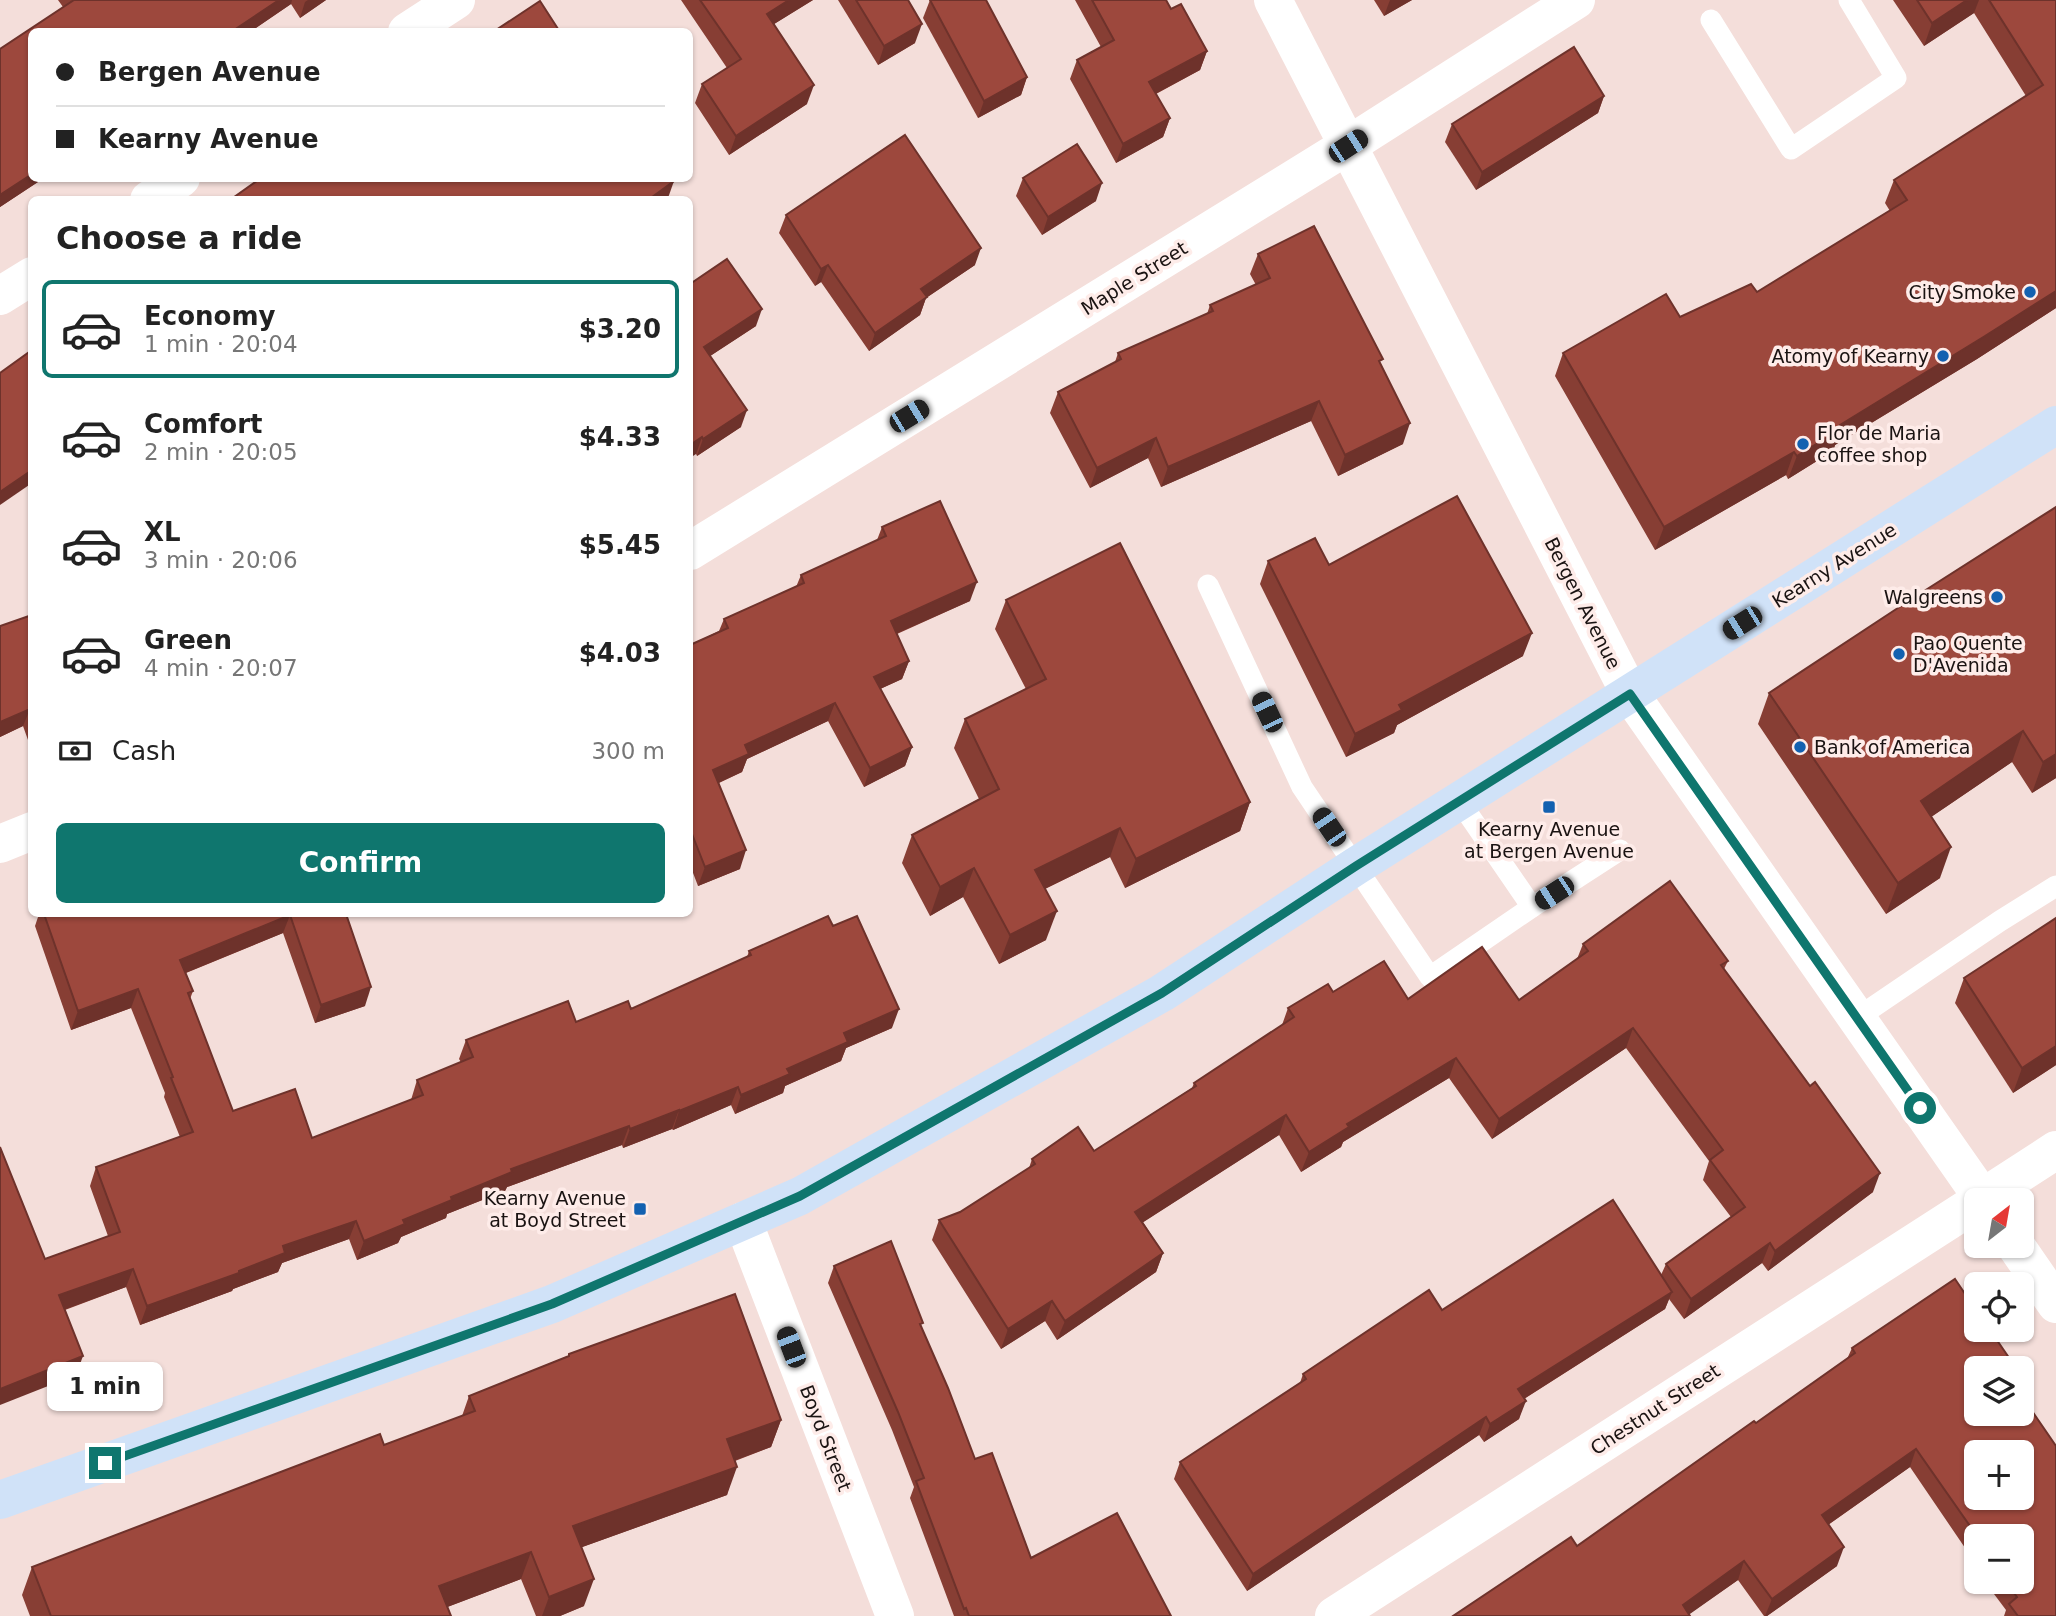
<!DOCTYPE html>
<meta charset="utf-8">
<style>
:root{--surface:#fff;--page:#f2f2f2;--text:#222;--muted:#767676;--line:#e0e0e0;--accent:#0f766e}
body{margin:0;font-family:"DejaVu Sans",sans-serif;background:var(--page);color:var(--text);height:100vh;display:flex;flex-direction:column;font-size:26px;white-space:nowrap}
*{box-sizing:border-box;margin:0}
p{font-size:23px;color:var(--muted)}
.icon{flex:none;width:38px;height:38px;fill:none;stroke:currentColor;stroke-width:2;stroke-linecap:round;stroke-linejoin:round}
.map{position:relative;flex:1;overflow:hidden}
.details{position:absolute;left:28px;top:196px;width:665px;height:721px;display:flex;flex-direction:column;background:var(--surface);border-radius:10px;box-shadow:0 2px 5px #0004}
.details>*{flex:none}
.guide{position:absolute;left:28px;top:28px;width:665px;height:154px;border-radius:10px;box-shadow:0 2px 5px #0004;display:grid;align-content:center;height:154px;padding:0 28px;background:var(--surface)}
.needle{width:46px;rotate:31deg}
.tools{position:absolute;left:1964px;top:1188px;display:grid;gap:14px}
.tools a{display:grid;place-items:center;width:70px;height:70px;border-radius:10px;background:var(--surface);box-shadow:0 2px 5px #0004;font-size:35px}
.end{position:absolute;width:32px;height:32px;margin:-16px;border:9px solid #0f766e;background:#fff;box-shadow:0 0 0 4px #fff}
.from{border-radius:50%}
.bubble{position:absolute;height:49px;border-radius:10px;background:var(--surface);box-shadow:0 2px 5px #0004;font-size:23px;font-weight:600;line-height:49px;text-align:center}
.car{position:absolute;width:21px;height:42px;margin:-21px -10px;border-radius:9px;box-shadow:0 0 5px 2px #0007;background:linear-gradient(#222 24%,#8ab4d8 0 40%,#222 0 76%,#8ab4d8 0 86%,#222 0)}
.guide b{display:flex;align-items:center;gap:24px;height:66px;font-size:26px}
.guide b+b{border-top:2px solid var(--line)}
.guide i{width:18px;height:18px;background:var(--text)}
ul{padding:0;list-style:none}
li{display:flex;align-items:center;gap:21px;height:98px;margin:0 14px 10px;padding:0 14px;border:4px solid transparent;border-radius:10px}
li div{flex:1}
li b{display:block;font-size:26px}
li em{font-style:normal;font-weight:600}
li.selected{border-color:var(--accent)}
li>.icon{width:63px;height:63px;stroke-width:1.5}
h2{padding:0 28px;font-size:32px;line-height:84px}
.pay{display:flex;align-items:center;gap:18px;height:77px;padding:0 28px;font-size:26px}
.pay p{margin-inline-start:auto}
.cta{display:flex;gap:14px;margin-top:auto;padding:14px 28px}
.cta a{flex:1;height:80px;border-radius:10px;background:var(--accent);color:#fff;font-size:28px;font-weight:600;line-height:80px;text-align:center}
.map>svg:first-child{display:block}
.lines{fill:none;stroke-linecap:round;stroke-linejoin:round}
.service{stroke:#fff;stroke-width:21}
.minor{stroke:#fff;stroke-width:38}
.tertiary{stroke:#fff;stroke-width:38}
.primary{stroke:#d0e2f8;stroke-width:38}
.wall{fill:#873e34}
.shaded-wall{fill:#6e322b}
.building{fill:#9d483d;stroke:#6e322b;stroke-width:2;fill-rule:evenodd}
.route{stroke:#0f766e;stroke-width:9}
.poi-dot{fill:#1361b0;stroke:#feece9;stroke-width:2.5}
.labels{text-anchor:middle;stroke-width:7;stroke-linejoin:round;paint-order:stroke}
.street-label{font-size:19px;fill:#1a1312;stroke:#feece9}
.poi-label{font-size:19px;fill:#1a1312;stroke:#feece9;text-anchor:end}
</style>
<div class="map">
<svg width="2056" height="1616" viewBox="0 0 2056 1616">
<rect width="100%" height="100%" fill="#f4deda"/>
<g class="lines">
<g class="service">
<path d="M1711 20 1791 149 1896 78 1849 0"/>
<path d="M1208 585 1302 787 1430 977 1532 907"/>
<path d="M1460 802 1532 907 1620 850"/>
<path d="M1857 1018 2000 921 2056 886"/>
</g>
<g class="minor">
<path d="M407 32 456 0"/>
<path d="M149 200 181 178"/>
<path d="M0 296 32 276"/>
<path d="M690 551 1347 146 1576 0"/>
<path d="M0 844 32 831"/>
<path d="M1979 1200 2056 1150"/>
<path d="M743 1221 895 1616"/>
<path d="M1334 1616 1976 1203"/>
</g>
<g class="tertiary">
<path d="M1273 0 1630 694 1984 1200"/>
<path d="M2016 1246 2056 1304"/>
</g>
<path class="primary" d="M0 1500 552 1304 800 1196 1162 993 1356 866 2056 425"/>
</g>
<g class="wall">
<path d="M58 0H326L300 18 291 4 250 32H32V178H44L0 207V49L63 7Z"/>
<path d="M681 0H813L774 24 807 104 729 155 695 103 702 84 727 68Z"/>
<path d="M838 0H908L915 43 878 65Z"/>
<path d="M930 0 1027 77 1021 95 978 118 923 18Z"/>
<path d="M1075 0H1166L1171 9 1207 51 1200 70 1156 94 1170 118 1163 137 1116 163 1070 79 1077 60 1101 47Z"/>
<path d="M1374 0H1412L1384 16Z"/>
<path d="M1893 0H2056V308L1977 359 1835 445 1833 451 1788 479 1786 475 1655 550 1555 376 1563 353 1757 292 1890 211 1885 203 1894 180 2026 96 1974 13 1924 46Z"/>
<path d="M1604 96 1598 113 1476 190 1445 142 1452 124Z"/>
<path d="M1023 178 1096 201 1042 235 1016 196Z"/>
<path d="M786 215 975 265 926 298 920 315 869 351 821 282 815 286 779 233Z"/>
<path d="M1258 254 1381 364 1403 444 1338 476 1311 421 1161 487 1148 458 1090 488 1050 413 1058 392 1115 362 1118 353 1207 314 1210 305 1256 285 1250 274Z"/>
<path d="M690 284 756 326 710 356 741 427 697 456 696 454Z"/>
<path d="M2056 507V778L2032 793 2012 762 1931 817 1940 878 1886 914 1758 724 1769 693Z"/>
<path d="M882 527 970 601 897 634 909 661 902 679 880 689 912 747 905 766 864 787 828 721 747 759 742 772 719 783 740 869 698 886 690 865V645L719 631 724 619 796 587 801 575 877 540Z"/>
<path d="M1268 561 1329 565 1523 656 1397 725 1394 733 1346 757 1260 584Z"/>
<path d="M1006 600 1250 802 1240 831 1125 888 1110 857 1045 889 1046 940 999 964 963 897 930 916 902 863 912 835 979 799 954 748 965 719 1026 689 995 629Z"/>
<path d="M32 615V738L28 740 23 726 0 737V626Z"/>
<path d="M39 914H346L365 1006 315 1023 283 933 186 973 193 991 190 999 233 1111 312 1138 411 1100 417 1080 461 1062 459 1059 466 1040 576 1022 631 1009 747 957 749 951 833 926 892 1028 846 1048 841 1061 785 1086 783 1093 735 1114 731 1105 673 1130 672 1129 623 1148 622 1145 507 1187 505 1191 447 1214 446 1218 401 1237 398 1243 357 1260 349 1239 282 1263 278 1272 233 1289 232 1291 140 1325 126 1287 65 1310 76 1375 45 1259 108 1236 90 1186 96 1167 180 1137 164 1097 165 1093 131 1008 71 1030 35 926Z"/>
<path d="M1583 944 1728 961 1724 969 1873 1192 1768 1271 1762 1263 1684 1319 1669 1299 1665 1309 1524 1399 1519 1419 1484 1442 1479 1435 1247 1591 1174 1479 1180 1462 1300 1383 1303 1374 1442 1310 1661 1275 1666 1264 1731 1217 1703 1180 1709 1161 1626 1048 1492 1139 1449 1078 1343 1142 1341 1147 1301 1172 1279 1135 1143 1222 1163 1253 1156 1272 1057 1340 1045 1321 1001 1349 932 1240 939 1220 960 1212 1029 1168 1032 1159 1094 1151 1192 1088 1194 1083 1282 1025 1288 1008 1333 992 1408 999 1519 1000 1577 959Z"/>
<path d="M1964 978 2056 1065 2013 1093 1955 1003Z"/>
<path d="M834 1266 921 1327 975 1459 1031 1558 1171 1616H954L910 1498 914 1487 892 1430 828 1283Z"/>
<path d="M1852 1348 1976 1368 2056 1616H2004L2006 1610 1985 1582H2021V1536H1976V1564L1910 1467 1828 1525 1837 1566 1767 1616H1764L1738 1580 1689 1614 1577 1546 1756 1423 1847 1359Z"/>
<path d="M569 1354 781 1420 771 1447 735 1461 727 1495 582 1547 584 1606 560 1616H536L521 1579 447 1607 451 1616H30L22 1595 32 1567 384 1445 462 1416 469 1396 568 1356Z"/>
</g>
<g class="shaded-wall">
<path d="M279 0H292L291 4 250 32H231Z"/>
<path d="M308 0H326L300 18 305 2Z"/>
<path d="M789 0H813L761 32 767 14Z"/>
<path d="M1390 0H1412L1384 16Z"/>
<path d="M1967 0H1979L1974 13 1924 46 1932 23Z"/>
<path d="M922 24 915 43 878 65 884 46Z"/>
<path d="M1207 51 1200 70 1142 101 1149 82Z"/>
<path d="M1027 77 1021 95 978 118 984 101Z"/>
<path d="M814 85 807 104 729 155 736 136Z"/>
<path d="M1604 96 1598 113 1476 190 1482 172Z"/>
<path d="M1170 118 1163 137 1116 163 1123 144Z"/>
<path d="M32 174V178H44L0 207V195Z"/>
<path d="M674 181 668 198 666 200H648Z"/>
<path d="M1102 183 1096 201 1042 235 1048 217Z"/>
<path d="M981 248 975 265 926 298 920 315 869 351 875 333 921 289Z"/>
<path d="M828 265 821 282 815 286 821 269Z"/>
<path d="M2056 291V308L1977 359 1835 445 1833 451 1788 479 1797 456 1840 425Z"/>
<path d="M762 309 756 326 698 364 704 347Z"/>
<path d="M1319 401 1311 421 1161 487 1168 467Z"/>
<path d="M747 410 741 427 697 456 703 439Z"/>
<path d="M1410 423 1403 444 1338 476 1345 455Z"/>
<path d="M702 437 696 454 690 458V445Z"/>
<path d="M1156 438 1148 458 1090 488 1097 468Z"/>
<path d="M1794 452 1786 475 1655 550 1664 527Z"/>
<path d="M32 470V483L0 505V492Z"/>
<path d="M977 582 970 601 884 639 891 621Z"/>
<path d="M1532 633 1523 656 1397 725 1394 733 1346 757 1355 734 1399 705Z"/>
<path d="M909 661 902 679 867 695 874 677Z"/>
<path d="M835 703 828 721 747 759 742 772 707 788 713 770 745 745Z"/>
<path d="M30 709 23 726 0 737V722Z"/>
<path d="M32 729V738L28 740Z"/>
<path d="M2023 731 2012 762 1909 832 1921 801Z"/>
<path d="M912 747 905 766 864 787 870 768Z"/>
<path d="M2056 754V778L2032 793 2043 762Z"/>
<path d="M1250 802 1240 831 1125 888 1136 859Z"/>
<path d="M1120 828 1110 857 1024 899 1035 870Z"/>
<path d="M1951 847 1940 878 1886 914 1898 883Z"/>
<path d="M746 850 740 869 698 886 705 867Z"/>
<path d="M974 868 963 897 930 916 940 887Z"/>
<path d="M1057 911 1046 940 999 964 1010 935Z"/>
<path d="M290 915 283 933 173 978 180 960Z"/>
<path d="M371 987 365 1006 315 1023 321 1005Z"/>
<path d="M138 989 131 1008 71 1030 78 1011Z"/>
<path d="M899 1009 892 1028 846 1048 841 1061 785 1086 783 1093 735 1114 741 1095 844 1033Z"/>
<path d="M1633 1028 1626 1048 1492 1139 1499 1119Z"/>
<path d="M2056 1046V1065L2013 1093 2022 1068Z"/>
<path d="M1456 1058 1449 1078 1343 1142 1341 1147 1301 1172 1309 1152 1347 1124Z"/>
<path d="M738 1087 731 1105 673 1130 679 1111Z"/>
<path d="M679 1110 672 1129 623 1148 630 1129Z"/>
<path d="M1286 1115 1279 1135 1128 1232 1135 1212Z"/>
<path d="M629 1126 622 1145 507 1187 505 1191 447 1214 446 1218 401 1237 398 1243 357 1260 364 1241 403 1220 511 1169Z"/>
<path d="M1880 1173 1873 1192 1768 1271 1775 1251Z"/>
<path d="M356 1221 349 1239 282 1263 278 1272 233 1289 232 1291 140 1325 147 1306 283 1246Z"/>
<path d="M1770 1243 1762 1263 1684 1319 1691 1299Z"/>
<path d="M1163 1253 1156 1272 1057 1340 1065 1321Z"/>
<path d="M133 1269 126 1287 52 1314 59 1295Z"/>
<path d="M1672 1292 1665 1309 1511 1407 1518 1389Z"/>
<path d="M1052 1301 1045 1321 1001 1349 1008 1329Z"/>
<path d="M83 1356 76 1375 0 1405V1389Z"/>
<path d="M1526 1401 1519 1419 1484 1442 1490 1424Z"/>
<path d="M1486 1417 1479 1435 1247 1591 1253 1574Z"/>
<path d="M781 1420 771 1447 717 1467 727 1439Z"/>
<path d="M1916 1449 1910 1467 1815 1534 1822 1515Z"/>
<path d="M737 1467 727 1495 563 1554 573 1526Z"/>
<path d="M1844 1547 1837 1566 1767 1616H1765L1772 1599Z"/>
<path d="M531 1552 521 1579 429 1614 439 1586Z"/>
<path d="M1744 1561 1738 1580 1687 1616 1683 1605Z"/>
<path d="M594 1579 584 1606 560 1616H542L549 1597Z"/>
</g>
<g class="building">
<path d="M74 0H279L231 32H32V174L0 195V49Z"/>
<path d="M700 0H789L767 14 814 85 736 136 702 84 741 59Z"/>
<path d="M856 0H908L922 24 884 46Z"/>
<path d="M930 0H986L1027 77 984 101Z"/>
<path d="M1092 0H1166L1171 9 1181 4 1207 51 1149 82 1170 118 1123 144 1077 60 1114 40Z"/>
<path d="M1917 0H1967L1932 23Z"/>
<path d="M1989 0H2056V291L1985 336 1840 425 1842 428 1797 456 1794 452 1664 527 1563 353 1666 294 1680 317 1751 284 1757 292 1907 200 1894 180 2043 85Z"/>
<path d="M540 1 560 32H493Z"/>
<path d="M1574 47 1604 96 1482 172 1452 124Z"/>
<path d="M905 135 981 248 921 289 927 297 875 333 828 265 821 269 786 215Z"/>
<path d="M1077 144 1102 183 1048 217 1023 178Z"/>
<path d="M261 178H672L674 181 648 200H230Z"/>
<path d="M1314 226 1383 359 1379 361 1410 423 1345 455 1319 401 1168 467 1156 438 1097 468 1058 392 1121 359 1118 353 1213 311 1210 305 1270 278 1258 254Z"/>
<path d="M727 259 762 309 704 347 747 410 703 439 702 437 690 445V284Z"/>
<path d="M32 350V470L0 492V373Z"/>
<path d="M1457 496 1532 633 1399 705 1402 710 1355 734 1268 561 1315 538 1329 565Z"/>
<path d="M940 501 977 582 891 621 909 661 874 677 912 747 870 768 835 703 745 745 749 754 713 770 746 850 705 867 690 829V645L728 628 724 619 804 583 801 575 886 536 882 527Z"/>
<path d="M2056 507V754L2043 762 2023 731 1921 801 1951 847 1898 883 1769 693 1910 600Z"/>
<path d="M1120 543 1250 802 1136 859 1120 828 1035 870 1057 911 1010 935 974 868 940 887 912 835 999 789 965 719 1046 679 1006 600Z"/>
<path d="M32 615V714L30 709 0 722V626Z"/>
<path d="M1670 881 1728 961 1721 965 1810 1086 1815 1082 1880 1173 1775 1251 1770 1243 1691 1299 1666 1264 1745 1207 1710 1160 1723 1150 1633 1028 1499 1119 1456 1058 1347 1124 1349 1127 1309 1152 1286 1115 1135 1212 1163 1253 1065 1321 1052 1301 1008 1329 939 1220 960 1212 1035 1164 1032 1159 1078 1127 1094 1151 1196 1086 1194 1083 1294 1017 1288 1008 1328 984 1333 992 1384 961 1408 999 1482 947 1519 1000 1588 951 1583 944Z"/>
<path d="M44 914H346L371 987 321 1005 290 915 180 960 193 991 188 993 233 1111 295 1089 312 1138 423 1095 417 1080 473 1057 466 1040 568 1001 576 1022 628 1001 631 1009 751 955 749 951 828 916 833 926 857 916 899 1009 844 1033 848 1042 787 1069 790 1074 741 1095 738 1087 679 1111V1110L630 1129 629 1126 511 1169 512 1172 451 1197 452 1200 403 1220 405 1224 364 1241 356 1221 283 1246 285 1253 239 1271V1273L147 1306 133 1269 59 1295 83 1356 0 1389V1147L45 1259 120 1232 96 1167 193 1132 171 1078 173 1077 138 989 78 1011Z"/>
<path d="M2056 918V1046L2022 1068 1964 978Z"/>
<path d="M1613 1200 1672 1292 1518 1389 1526 1401 1490 1424 1486 1417 1253 1574 1180 1462 1306 1379 1303 1374 1429 1290 1442 1310Z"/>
<path d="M891 1241 923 1323 920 1324 948 1388 975 1459 992 1453 1031 1558 1117 1513 1171 1616H969L966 1608 964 1609 916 1481 924 1478 898 1412 834 1266Z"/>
<path d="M1955 1279 1976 1310V1330H1990L2016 1368H1976V1414H2021V1395L2056 1446V1616H2018L2009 1604 2017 1597 2006 1582H2021V1536H1977L1916 1449 1822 1515 1844 1547 1772 1599 1744 1561 1683 1605 1690 1616H1453L1571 1537 1577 1546 1754 1421 1756 1423 1855 1353 1852 1348ZM1976 1452H2021V1498H1976Z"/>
<path d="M735 1294 781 1420 727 1439 737 1467 573 1526 594 1579 549 1597 531 1552 439 1586 451 1616H51L32 1567 380 1434 384 1445 475 1411 469 1396 569 1356V1354Z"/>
</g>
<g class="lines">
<path class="route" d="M105 1463 552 1304 800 1196 1162 993 1356 866 1630 694 1920 1108"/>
</g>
<g class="poi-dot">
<circle cx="2030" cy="292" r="7"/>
<circle cx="1943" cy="356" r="7"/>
<circle cx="1803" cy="444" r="7"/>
<circle cx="1997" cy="597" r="7"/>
<circle cx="1899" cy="654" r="7"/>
<circle cx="1800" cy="747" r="7"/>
<rect x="1542" y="800" width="14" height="14" rx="3.5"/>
<rect x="633" y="1202" width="14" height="14" rx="3.5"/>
</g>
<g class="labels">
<g class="street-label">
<text transform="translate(1134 278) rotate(-32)" y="7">Maple Street</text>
<text transform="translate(1834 565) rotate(-32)" y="7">Kearny Avenue</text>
<text transform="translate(1583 603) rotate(63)" y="7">Bergen Avenue</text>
<text transform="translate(1655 1409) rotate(-33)" y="7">Chestnut Street</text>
<text transform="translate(826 1438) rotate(69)" y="7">Boyd Street</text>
</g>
<g class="poi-label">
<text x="2016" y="299">City Smoke</text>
<text x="1929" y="363">Atomy of Kearny</text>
<text x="1817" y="440" text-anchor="start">Flor de Maria<tspan x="1817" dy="22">coffee shop</tspan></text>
<text x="1983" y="604">Walgreens</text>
<text x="1913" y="650" text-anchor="start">Pao Quente<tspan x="1913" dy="22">D'Avenida</tspan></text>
<text x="1814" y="754" text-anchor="start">Bank of America</text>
<text x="1549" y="836" text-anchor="middle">Kearny Avenue<tspan x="1549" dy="22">at Bergen Avenue</tspan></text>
<text x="626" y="1205">Kearny Avenue<tspan x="626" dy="22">at Boyd Street</tspan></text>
</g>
</g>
</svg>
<div class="tools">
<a><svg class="needle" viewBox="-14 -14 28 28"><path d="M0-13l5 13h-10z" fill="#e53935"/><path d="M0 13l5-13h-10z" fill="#767676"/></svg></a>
<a><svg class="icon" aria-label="locate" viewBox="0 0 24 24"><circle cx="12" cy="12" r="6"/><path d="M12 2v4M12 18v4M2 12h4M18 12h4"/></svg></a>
<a><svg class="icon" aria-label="layers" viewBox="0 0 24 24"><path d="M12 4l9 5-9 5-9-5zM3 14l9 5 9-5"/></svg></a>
<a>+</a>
<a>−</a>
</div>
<i class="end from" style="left:1920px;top:1108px"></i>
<i class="end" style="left:105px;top:1463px"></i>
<div class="bubble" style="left:47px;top:1362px;width:116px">1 min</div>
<i class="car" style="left:1348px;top:146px;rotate:57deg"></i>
<i class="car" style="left:909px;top:416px;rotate:59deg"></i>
<i class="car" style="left:1742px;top:623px;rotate:238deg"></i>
<i class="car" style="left:1267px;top:712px;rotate:335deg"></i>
<i class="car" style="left:1329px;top:827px;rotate:326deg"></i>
<i class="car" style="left:1554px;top:893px;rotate:237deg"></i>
<i class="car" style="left:791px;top:1347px;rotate:339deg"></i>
<div class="guide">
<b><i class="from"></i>Bergen Avenue</b>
<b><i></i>Kearny Avenue</b>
</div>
<section class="details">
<h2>Choose a ride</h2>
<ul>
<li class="selected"><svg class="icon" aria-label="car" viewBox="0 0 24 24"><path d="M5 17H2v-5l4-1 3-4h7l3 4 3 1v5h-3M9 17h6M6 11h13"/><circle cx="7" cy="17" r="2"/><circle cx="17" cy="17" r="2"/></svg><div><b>Economy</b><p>1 min · 20:04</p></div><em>$3.20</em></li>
<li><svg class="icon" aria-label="car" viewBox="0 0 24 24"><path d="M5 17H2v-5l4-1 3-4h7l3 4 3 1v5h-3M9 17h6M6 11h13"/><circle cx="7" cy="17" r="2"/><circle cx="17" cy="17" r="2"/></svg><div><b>Comfort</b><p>2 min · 20:05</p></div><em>$4.33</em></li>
<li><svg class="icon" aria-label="car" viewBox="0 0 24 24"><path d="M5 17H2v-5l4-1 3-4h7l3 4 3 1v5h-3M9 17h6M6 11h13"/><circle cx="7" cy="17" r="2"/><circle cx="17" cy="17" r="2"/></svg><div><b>XL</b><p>3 min · 20:06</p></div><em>$5.45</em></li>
<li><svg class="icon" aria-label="car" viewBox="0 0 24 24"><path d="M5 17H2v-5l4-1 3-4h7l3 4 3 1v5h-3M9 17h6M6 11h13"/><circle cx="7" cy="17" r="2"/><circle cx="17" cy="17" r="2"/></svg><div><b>Green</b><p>4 min · 20:07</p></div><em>$4.03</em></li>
</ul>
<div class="pay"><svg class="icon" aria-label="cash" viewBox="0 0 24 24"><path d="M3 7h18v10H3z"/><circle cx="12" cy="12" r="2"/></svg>Cash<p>300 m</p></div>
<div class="cta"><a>Confirm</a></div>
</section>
</div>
